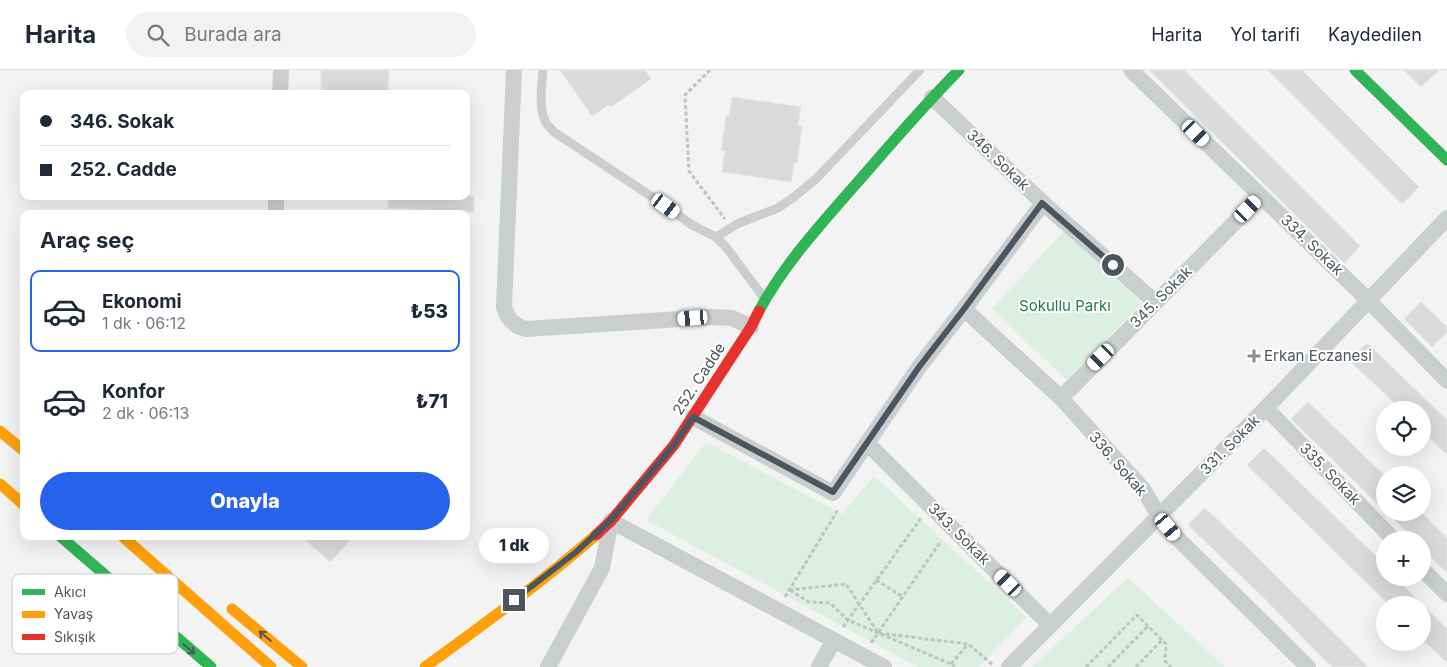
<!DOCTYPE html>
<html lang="tr">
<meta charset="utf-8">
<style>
:root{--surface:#fff;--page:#f2f2f3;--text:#1f2937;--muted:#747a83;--line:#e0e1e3;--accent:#2563eb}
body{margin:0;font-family:Inter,sans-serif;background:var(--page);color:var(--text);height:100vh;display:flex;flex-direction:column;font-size:19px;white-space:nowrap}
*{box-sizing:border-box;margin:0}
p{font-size:16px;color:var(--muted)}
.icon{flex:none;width:28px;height:28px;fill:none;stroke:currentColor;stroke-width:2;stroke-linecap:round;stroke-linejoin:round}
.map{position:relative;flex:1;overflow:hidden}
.details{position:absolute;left:20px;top:140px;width:450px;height:330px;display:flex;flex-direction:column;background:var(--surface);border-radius:10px;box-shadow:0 5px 20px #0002}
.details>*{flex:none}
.hud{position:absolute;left:20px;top:20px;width:450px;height:110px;border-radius:10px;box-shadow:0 5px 20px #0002;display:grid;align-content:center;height:110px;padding:0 20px;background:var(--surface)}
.tools{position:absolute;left:1376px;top:331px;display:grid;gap:10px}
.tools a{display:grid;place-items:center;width:55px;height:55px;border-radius:50%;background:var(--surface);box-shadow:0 5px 20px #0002;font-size:25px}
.end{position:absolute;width:22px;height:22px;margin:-11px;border:6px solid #4c565e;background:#fff;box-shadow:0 0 0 2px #fff}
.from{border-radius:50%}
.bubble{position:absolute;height:35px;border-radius:18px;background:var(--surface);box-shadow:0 5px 20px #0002;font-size:16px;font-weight:800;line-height:35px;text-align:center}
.car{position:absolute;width:15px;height:30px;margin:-15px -8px;border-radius:6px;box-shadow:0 0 4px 1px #0007;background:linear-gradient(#fff 24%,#345 0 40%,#fff 0 76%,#345 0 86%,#fff 0)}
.hud b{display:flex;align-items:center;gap:18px;height:48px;font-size:19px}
.hud b+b{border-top:1px solid var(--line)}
.hud i{width:12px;height:12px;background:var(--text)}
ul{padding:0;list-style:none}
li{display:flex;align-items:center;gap:15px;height:82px;margin:0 10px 8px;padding:0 10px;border:2px solid transparent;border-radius:10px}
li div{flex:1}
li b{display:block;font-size:19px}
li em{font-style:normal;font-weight:800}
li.active{border-color:var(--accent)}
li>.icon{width:45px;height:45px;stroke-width:1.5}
h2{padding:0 20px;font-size:22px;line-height:60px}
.cta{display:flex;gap:10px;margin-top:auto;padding:10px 20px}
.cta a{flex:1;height:58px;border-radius:30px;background:var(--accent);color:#fff;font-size:20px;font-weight:800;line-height:58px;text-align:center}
header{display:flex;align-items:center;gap:30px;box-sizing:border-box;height:70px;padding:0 25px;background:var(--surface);border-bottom:1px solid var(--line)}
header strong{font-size:24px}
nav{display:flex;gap:28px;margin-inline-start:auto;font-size:18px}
.search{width:350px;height:45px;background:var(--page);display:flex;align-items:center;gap:12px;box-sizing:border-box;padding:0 18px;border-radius:28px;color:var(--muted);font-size:19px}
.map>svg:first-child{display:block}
.green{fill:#dbefe2}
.building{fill:#dadadc;stroke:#e5e5e6}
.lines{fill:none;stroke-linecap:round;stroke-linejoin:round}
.path{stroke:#bbc5c2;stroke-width:3;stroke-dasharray:4 2.5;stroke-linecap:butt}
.lane{stroke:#cbcecf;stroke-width:9}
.street{stroke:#cbcecf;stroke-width:16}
.fast{stroke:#30b455;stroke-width:11}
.slow{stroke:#ff9f0a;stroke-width:11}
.jam{stroke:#e5322d;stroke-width:11}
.oneway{stroke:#4b5b5e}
.route{stroke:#4c565e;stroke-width:6}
.poi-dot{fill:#878d92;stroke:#fff;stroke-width:2}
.labels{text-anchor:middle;stroke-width:4;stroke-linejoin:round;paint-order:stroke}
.street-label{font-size:15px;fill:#4c565e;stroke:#fff}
.park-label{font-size:15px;fill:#217b4c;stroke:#fff}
.poi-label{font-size:15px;fill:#4c565e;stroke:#fff;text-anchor:start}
.key{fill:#fff;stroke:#c9cccf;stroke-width:1}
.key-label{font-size:14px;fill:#4c565e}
</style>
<header>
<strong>Harita</strong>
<div class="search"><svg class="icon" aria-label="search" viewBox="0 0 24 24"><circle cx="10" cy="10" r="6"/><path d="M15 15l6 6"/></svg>Burada ara</div>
<nav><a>Harita</a><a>Yol tarifi</a><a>Kaydedilen</a></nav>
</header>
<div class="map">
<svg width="1447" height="597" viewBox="0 0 1447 597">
<rect width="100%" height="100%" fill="#f4f3f3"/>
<g class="green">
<path d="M1064 161 1142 233 1067 310 992 239Z"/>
<path d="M706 372 842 444 874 406 1026 547 979 597H918L646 450Z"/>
<path d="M1128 508 1225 597H1032Z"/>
</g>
<g class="building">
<path d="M321 0H389L388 24H321Z"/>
<path d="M560 0H645L651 9 611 37 609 35 592 46Z"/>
<path d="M1149 0H1184L1360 176 1344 193Z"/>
<path d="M1268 0H1302L1419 117 1402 134Z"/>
<path d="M1404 0H1439L1421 17Z"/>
<path d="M732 27 801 37 798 56H802L797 93H794L791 112 722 102 725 81H721L726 46H729Z"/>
<path d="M388 126H474V142L388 138Z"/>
<path d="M1421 232 1447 257V262L1432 277 1404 249Z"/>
<path d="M1367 273 1447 350V385L1422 361V340H1402L1349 290Z"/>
<path d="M1308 332 1385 406V441L1291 349Z"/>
<path d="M1264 378 1383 493 1385 497V508H1396L1447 559V593L1422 569V535H1389L1247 395Z"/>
<path d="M1205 438 1251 481 1368 597H1333L1323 588 1262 526 1188 455Z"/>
<path d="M1387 442H1421L1447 468V503L1422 478V470H1415Z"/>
<path d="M301 466H354L330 492Z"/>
</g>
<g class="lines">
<g class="path">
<path d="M710 0 685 25 689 101 725 149"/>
<path d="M876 510 903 527"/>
<path d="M789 520 846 514 878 563 968 574 993 595"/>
<path d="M790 520 809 532 830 533 848 550 951 594 955 597"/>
<path d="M785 527 839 438"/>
<path d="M843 557 921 448"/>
<path d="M871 573 941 471"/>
<path d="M951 594 968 574"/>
<path d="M1086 597 1137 545 1166 574 1165 591 1171 597"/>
<path d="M1108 597 1148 556"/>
<path d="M1136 597 1162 570"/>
</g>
<g class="lane">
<path d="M543 0C542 16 538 38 546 53 548 56 552 59 554 62L666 136 692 155 716 167 726 177 764 228"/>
<path d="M716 167 739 153 778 138 794 127 816 109 920 0"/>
</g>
<g class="street">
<path d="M514 0 504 237C507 249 514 256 526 259L711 247 732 248 751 257"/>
<path d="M1131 0 1369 231 1447 311"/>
<path d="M280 24 281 0"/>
<path d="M932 27 1043 133 1155 232"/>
<path d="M276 144V126"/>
<path d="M964 239 1061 328 1143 419 1159 446 1177 468 1308 597"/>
<path d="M1061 328 1261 126"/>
<path d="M1266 338 1394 470"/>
<path d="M693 347 833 423 919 297 964 239 1043 133"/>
<path d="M867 373 1050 555"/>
<path d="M1422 499 1447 524"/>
<path d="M548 597 602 498 611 451 884 597"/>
<path d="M819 597 834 570"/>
<path d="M1009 597 1266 338 1447 148"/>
</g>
<g class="fast">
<path d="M1355 0 1447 90"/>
<path d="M759 241C784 194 822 153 856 114 890 75 923 36 959 0"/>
<path d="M60 466 211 597"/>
</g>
<g class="slow">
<path d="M0 361 24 381"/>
<path d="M0 414 24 435"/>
<path d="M122 466 271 597"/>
<path d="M232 539 302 597"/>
<path d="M425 597C483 555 542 512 596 465"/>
</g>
<path class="jam" d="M596 465 611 451 674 375 751 257 759 241"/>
</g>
<defs><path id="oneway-shaft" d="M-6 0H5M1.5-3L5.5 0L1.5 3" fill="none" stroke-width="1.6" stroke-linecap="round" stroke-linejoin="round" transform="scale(1.25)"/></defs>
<g class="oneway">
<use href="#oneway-shaft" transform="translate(265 566) rotate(-140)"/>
<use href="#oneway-shaft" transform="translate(189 579) rotate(41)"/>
</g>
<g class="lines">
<path class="route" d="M514 530 576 482 611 450 674 375 693 347 833 422 919 297 964 239 1042 133 1113 195"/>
</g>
<path class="poi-dot" d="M1251.5 278.5h5v5h5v5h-5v5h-5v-5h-5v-5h5z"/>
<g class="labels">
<g class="street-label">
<text transform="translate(998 90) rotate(44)" y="5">346. Sokak</text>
<text transform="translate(1312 175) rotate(44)" y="5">334. Sokak</text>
<text transform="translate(1161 227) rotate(-45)" y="5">345. Sokak</text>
<text transform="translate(699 309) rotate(-57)" y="5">252. Cadde</text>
<text transform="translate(1230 375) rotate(-45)" y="5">331. Sokak</text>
<text transform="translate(1118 394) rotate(49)" y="5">336. Sokak</text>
<text transform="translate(1330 404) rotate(46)" y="5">335. Sokak</text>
<text transform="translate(959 464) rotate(45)" y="5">343. Sokak</text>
</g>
<g class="park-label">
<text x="1065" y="241">Sokullu Parkı</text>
</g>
<g class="poi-label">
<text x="1264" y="291">Erkan Eczanesi</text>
</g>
</g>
<rect x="12" y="504" width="166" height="80" rx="8" class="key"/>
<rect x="22" y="519" width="23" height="6" fill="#30b455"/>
<rect x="22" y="541" width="23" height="7" fill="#ff9f0a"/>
<rect x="22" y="564" width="23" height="6" fill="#e5322d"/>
<g class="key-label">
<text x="54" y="527">Akıcı</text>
<text x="54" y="549">Yavaş</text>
<text x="54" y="572">Sıkışık</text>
</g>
</svg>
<div class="tools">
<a><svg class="icon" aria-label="locate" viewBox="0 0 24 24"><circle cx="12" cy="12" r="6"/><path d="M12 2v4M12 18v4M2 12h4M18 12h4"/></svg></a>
<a><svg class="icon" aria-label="layers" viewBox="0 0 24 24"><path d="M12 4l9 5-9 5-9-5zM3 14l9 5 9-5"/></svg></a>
<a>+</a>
<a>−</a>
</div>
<i class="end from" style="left:1113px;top:195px"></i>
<i class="end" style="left:514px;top:530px"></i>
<div class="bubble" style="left:479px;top:458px;width:70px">1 dk</div>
<i class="car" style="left:1196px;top:63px;rotate:134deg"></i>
<i class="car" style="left:666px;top:136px;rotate:126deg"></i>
<i class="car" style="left:1248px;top:139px;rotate:44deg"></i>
<i class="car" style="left:693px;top:248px;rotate:266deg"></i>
<i class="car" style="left:1101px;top:287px;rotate:225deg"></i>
<i class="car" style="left:1168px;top:457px;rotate:140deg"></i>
<i class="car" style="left:1008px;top:513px;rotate:315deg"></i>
<div class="hud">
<b><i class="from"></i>346. Sokak</b>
<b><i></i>252. Cadde</b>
</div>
<section class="details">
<h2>Araç seç</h2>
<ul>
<li class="active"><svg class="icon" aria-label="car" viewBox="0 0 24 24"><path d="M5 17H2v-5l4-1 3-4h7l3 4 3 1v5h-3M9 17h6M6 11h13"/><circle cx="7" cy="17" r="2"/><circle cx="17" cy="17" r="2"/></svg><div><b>Ekonomi</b><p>1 dk · 06:12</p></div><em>₺53</em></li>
<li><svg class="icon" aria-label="car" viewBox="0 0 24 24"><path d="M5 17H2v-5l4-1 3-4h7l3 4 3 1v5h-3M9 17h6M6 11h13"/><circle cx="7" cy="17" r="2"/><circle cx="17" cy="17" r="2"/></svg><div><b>Konfor</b><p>2 dk · 06:13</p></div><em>₺71</em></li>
</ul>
<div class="cta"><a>Onayla</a></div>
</section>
</div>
